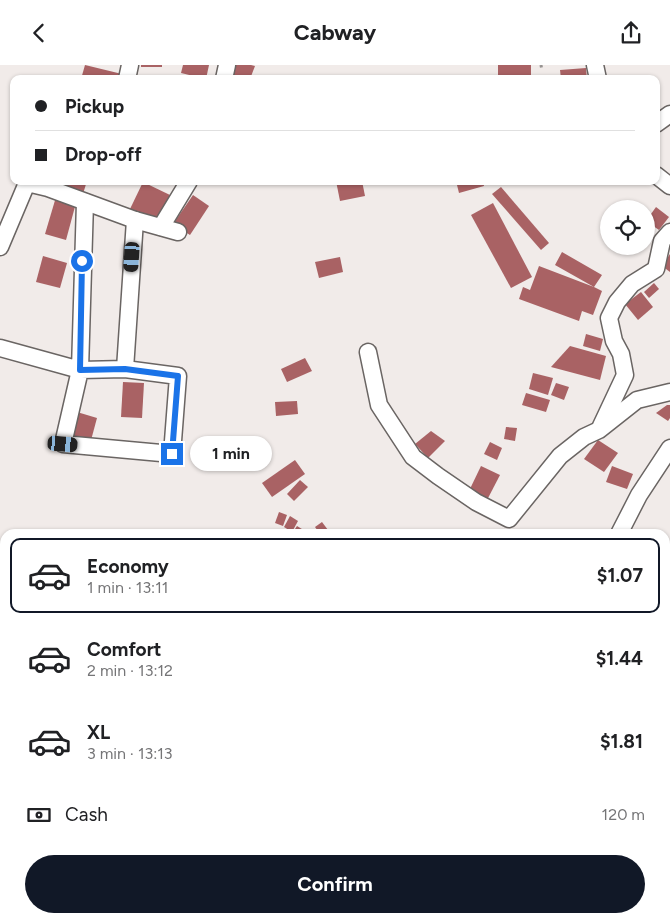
<!DOCTYPE html>
<meta charset="utf-8">
<style>
:root{--surface:#fff;--page:#f6f6f6;--text:#202124;--muted:#757577;--line:#e0e0e0;--accent:#111827}
body{margin:0;font-family:Figtree,sans-serif;background:var(--page);color:var(--text);height:100vh;display:flex;flex-direction:column;font-size:19px;white-space:nowrap}
*{box-sizing:border-box;margin:0}
p{font-size:16px;color:var(--muted)}
.icon{flex:none;width:28px;height:28px;fill:none;stroke:currentColor;stroke-width:2;stroke-linecap:round;stroke-linejoin:round}
.map{position:relative;flex:1;overflow:hidden}
.details{position:absolute;left:0px;top:464px;width:670px;height:394px;display:flex;flex-direction:column;background:var(--surface);border-radius:15px 15px 0 0;box-shadow:0 1px 4px #0004}
.details>*{flex:none}
.banner{position:absolute;left:10px;top:10px;width:650px;height:110px;border-radius:10px;box-shadow:0 1px 4px #0004;display:grid;align-content:center;height:110px;padding:0 25px;background:var(--surface)}
.fabs{position:absolute;left:600px;top:135px;display:grid;gap:10px}
.fabs a{display:grid;place-items:center;width:55px;height:55px;border-radius:50%;background:var(--surface);box-shadow:0 1px 4px #0004;font-size:25px}
.end{position:absolute;width:22px;height:22px;margin:-11px;border:6px solid #1a73e8;background:#fff;box-shadow:0 0 0 2px #fff}
.from{border-radius:50%}
.bubble{position:absolute;height:35px;border-radius:18px;background:var(--surface);box-shadow:0 1px 4px #0004;font-size:16px;font-weight:700;line-height:35px;text-align:center}
.car{position:absolute;width:15px;height:30px;margin:-15px -8px;border-radius:6px;box-shadow:0 0 4px 1px #0007;background:linear-gradient(#222 24%,#8ab4d8 0 40%,#222 0 76%,#8ab4d8 0 86%,#222 0)}
.banner b{display:flex;align-items:center;gap:18px;height:48px;font-size:19px}
.banner b+b{border-top:1px solid var(--line)}
.banner i{width:12px;height:12px;background:var(--text)}
ul{padding:9px 0 0;list-style:none}
li{display:flex;align-items:center;gap:15px;height:75px;margin:0 10px 8px;padding:0 15px;border:2px solid transparent;border-radius:10px}
li div{flex:1}
li b{display:block;font-size:19px}
li em{font-style:normal;font-weight:700}
li.selected{border-color:var(--accent)}
li>.icon{width:45px;height:45px;stroke-width:1.5}
.pay{display:flex;align-items:center;gap:12px;height:55px;padding:0 25px;font-size:19px}
.pay p{margin-inline-start:auto}
.primary-button{display:flex;gap:10px;margin-top:auto;padding:10px 25px}
.primary-button a{flex:1;height:58px;border-radius:30px;background:var(--accent);color:#fff;font-size:20px;font-weight:700;line-height:58px;text-align:center}
header{display:flex;justify-content:space-between;align-items:center;height:65px;padding:0 25px;background:var(--surface);font-size:22px;font-weight:700}
.map>svg:first-child{display:block}
.green{fill:#cccca1}
.building{fill:#a96264}
.lines{fill:none;stroke-linecap:round;stroke-linejoin:round}
.street-casing{stroke:#6a6563;stroke-width:19}
.highway-casing{stroke:#8d661d;stroke-width:30}
.path{stroke:#979391;stroke-width:3;stroke-dasharray:2.5 4;stroke-linecap:butt}
.street{stroke:#fff;stroke-width:16}
.highway{stroke:#d29727;stroke-width:28}
.route{stroke:#1a73e8;stroke-width:6}
</style>
<header><svg class="icon" aria-label="back" viewBox="0 0 24 24"><path d="M15 5l-7 7 7 7"/></svg>Cabway<svg class="icon" aria-label="share" viewBox="0 0 24 24"><path d="M12 15V3M7 8l5-5 5 5M5 13v7h14v-7"/></svg></header>
<div class="map">
<svg width="670" height="857" viewBox="0 0 670 857">
<rect width="100%" height="100%" fill="#f1ebe9"/>
<g class="green">
<path d="M5 521V843H0V535Z"/>
<path d="M464 852 469 857H96L87 853Z"/>
</g>
<g class="building">
<path d="M85 0 122 9 121 14H81Z"/>
<rect x="141" y="0" width="21" height="2"/>
<path d="M183 0H209L206 14 181 8Z"/>
<path d="M231 0H251L255 1 250 14H226Z"/>
<path d="M498 0H531V13L498 12Z"/>
<path d="M586 3 587 14H561L560 5Z"/>
<path d="M56 116H87L82 132 54 123Z"/>
<path d="M336 116H362L365 131 340 136Z"/>
<path d="M456 116H483L484 121 459 128Z"/>
<path d="M486 116H498V117L487 119Z"/>
<path d="M143 117 170 130 157 157 130 144Z"/>
<path d="M501 122 549 178 541 185 492 129Z"/>
<path d="M193 130 209 141 190 170 173 159Z"/>
<path d="M56 132 76 138 66 175 45 169Z"/>
<path d="M493 138 532 212 511 223 471 150Z"/>
<path d="M656 142 669 152 659 165 646 156Z"/>
<path d="M562 187 602 210 594 222 602 226 593 250 582 246 579 256 519 234 523 222 530 225 539 201 594 222 555 200Z"/>
<path d="M670 189V207L662 201Z"/>
<path d="M43 191 67 198 60 223 36 217Z"/>
<path d="M340 192 343 207 319 213 315 197Z"/>
<path d="M654 218 659 224 649 233 644 227Z"/>
<path d="M641 227 653 242 638 255 625 239Z"/>
<path d="M586 269 603 274 600 286 583 281Z"/>
<path d="M570 281 606 291 600 315 551 302Z"/>
<path d="M305 293 312 306 287 317 281 304Z"/>
<path d="M533 308 553 313 548 330 529 324Z"/>
<path d="M123 317 144 318 142 353 121 352Z"/>
<path d="M556 318 569 322 564 335 551 330Z"/>
<path d="M526 328 550 335 546 347 522 340Z"/>
<path d="M297 336 298 349 276 351 275 337Z"/>
<path d="M667 340H670V353L668 356 656 348Z"/>
<path d="M77 347 97 353 90 379 70 374Z"/>
<path d="M506 362 517 363 515 376 504 374Z"/>
<path d="M431 366 445 376 428 393 415 379Z"/>
<path d="M598 375 618 388 604 407 584 394Z"/>
<path d="M490 377 502 383 497 395 484 389Z"/>
<path d="M295 395 305 409 272 432 262 418Z"/>
<path d="M481 401 500 410 486 437 468 428Z"/>
<path d="M612 401 633 409 627 424 606 417Z"/>
<path d="M300 415 308 422 294 436 287 429Z"/>
<path d="M279 447 287 450 283 461 275 458Z"/>
<path d="M290 451 298 456 292 467 284 462Z"/>
<path d="M322 457 331 469H320L315 462Z"/>
<path d="M297 461 310 469H296L293 467Z"/>
<path d="M670 566V715L665 712V601L667 597 665 596V575Z"/>
<path d="M5 571V620L0 619V586Z"/>
<path d="M0 676 5 678V701L0 700Z"/>
<path d="M92 852H109L108 857H91Z"/>
<path d="M521 852H576L575 857H549Z"/>
</g>
<g class="lines">
<g class="street-casing">
<g id="street">
<path d="M595 0 598 14"/>
<path d="M127 14 130 0"/>
<path d="M224 14 227 0"/>
<path d="M656 59 670 49"/>
<path d="M656 110 670 121"/>
<path d="M161 162 189 116"/>
<path d="M0 182 27 118 48 123 135 155 178 167"/>
<path d="M0 283 80 305 85 137"/>
<path d="M368 287 379 340 413 392 438 411 476 437 509 454 560 391 584 372 599 365 637 335 670 327"/>
<path d="M125 304 80 305 63 379 172 389 178 311 125 304 135 155"/>
<path d="M601 361 625 310 621 289 614 276 609 253 617 237 632 219 656 204 662 176 670 167"/>
<path d="M619 469 639 430 670 383"/>
</g>
</g>
<g class="highway-casing">
<g id="highway">
<path d="M0 639 5 640"/>
<path d="M0 663 5 664"/>
<path d="M393 852 396 857"/>
<path d="M439 852 443 857"/>
</g>
</g>
<g class="path">
<path d="M541 0 542 6"/>
<path d="M0 791H5"/>
<path d="M0 831 5 823"/>
</g>
<use href="#street" class="street"/>
<use href="#highway" class="highway"/>
</g>
<g class="lines">
<path class="route" d="M82 196 80 305 125 304 178 311 172 389"/>
</g>
</svg>
<div class="fabs">
<a><svg class="icon" aria-label="locate" viewBox="0 0 24 24"><circle cx="12" cy="12" r="6"/><path d="M12 2v4M12 18v4M2 12h4M18 12h4"/></svg></a>
</div>
<i class="end from" style="left:82px;top:196px"></i>
<i class="end" style="left:172px;top:389px"></i>
<div class="bubble" style="left:190px;top:371px;width:82px">1 min</div>
<i class="car" style="left:132px;top:192px;rotate:184deg"></i>
<i class="car" style="left:63px;top:379px;rotate:95deg"></i>
<div class="banner">
<b><i class="from"></i>Pickup</b>
<b><i></i>Drop-off</b>
</div>
<section class="details">
<ul>
<li class="selected"><svg class="icon" aria-label="car" viewBox="0 0 24 24"><path d="M5 17H2v-5l4-1 3-4h7l3 4 3 1v5h-3M9 17h6M6 11h13"/><circle cx="7" cy="17" r="2"/><circle cx="17" cy="17" r="2"/></svg><div><b>Economy</b><p>1 min · 13:11</p></div><em>$1.07</em></li>
<li><svg class="icon" aria-label="car" viewBox="0 0 24 24"><path d="M5 17H2v-5l4-1 3-4h7l3 4 3 1v5h-3M9 17h6M6 11h13"/><circle cx="7" cy="17" r="2"/><circle cx="17" cy="17" r="2"/></svg><div><b>Comfort</b><p>2 min · 13:12</p></div><em>$1.44</em></li>
<li><svg class="icon" aria-label="car" viewBox="0 0 24 24"><path d="M5 17H2v-5l4-1 3-4h7l3 4 3 1v5h-3M9 17h6M6 11h13"/><circle cx="7" cy="17" r="2"/><circle cx="17" cy="17" r="2"/></svg><div><b>XL</b><p>3 min · 13:13</p></div><em>$1.81</em></li>
</ul>
<div class="pay"><svg class="icon" aria-label="cash" viewBox="0 0 24 24"><path d="M3 7h18v10H3z"/><circle cx="12" cy="12" r="2"/></svg>Cash<p>120 m</p></div>
<div class="primary-button"><a>Confirm</a></div>
</section>
</div>
